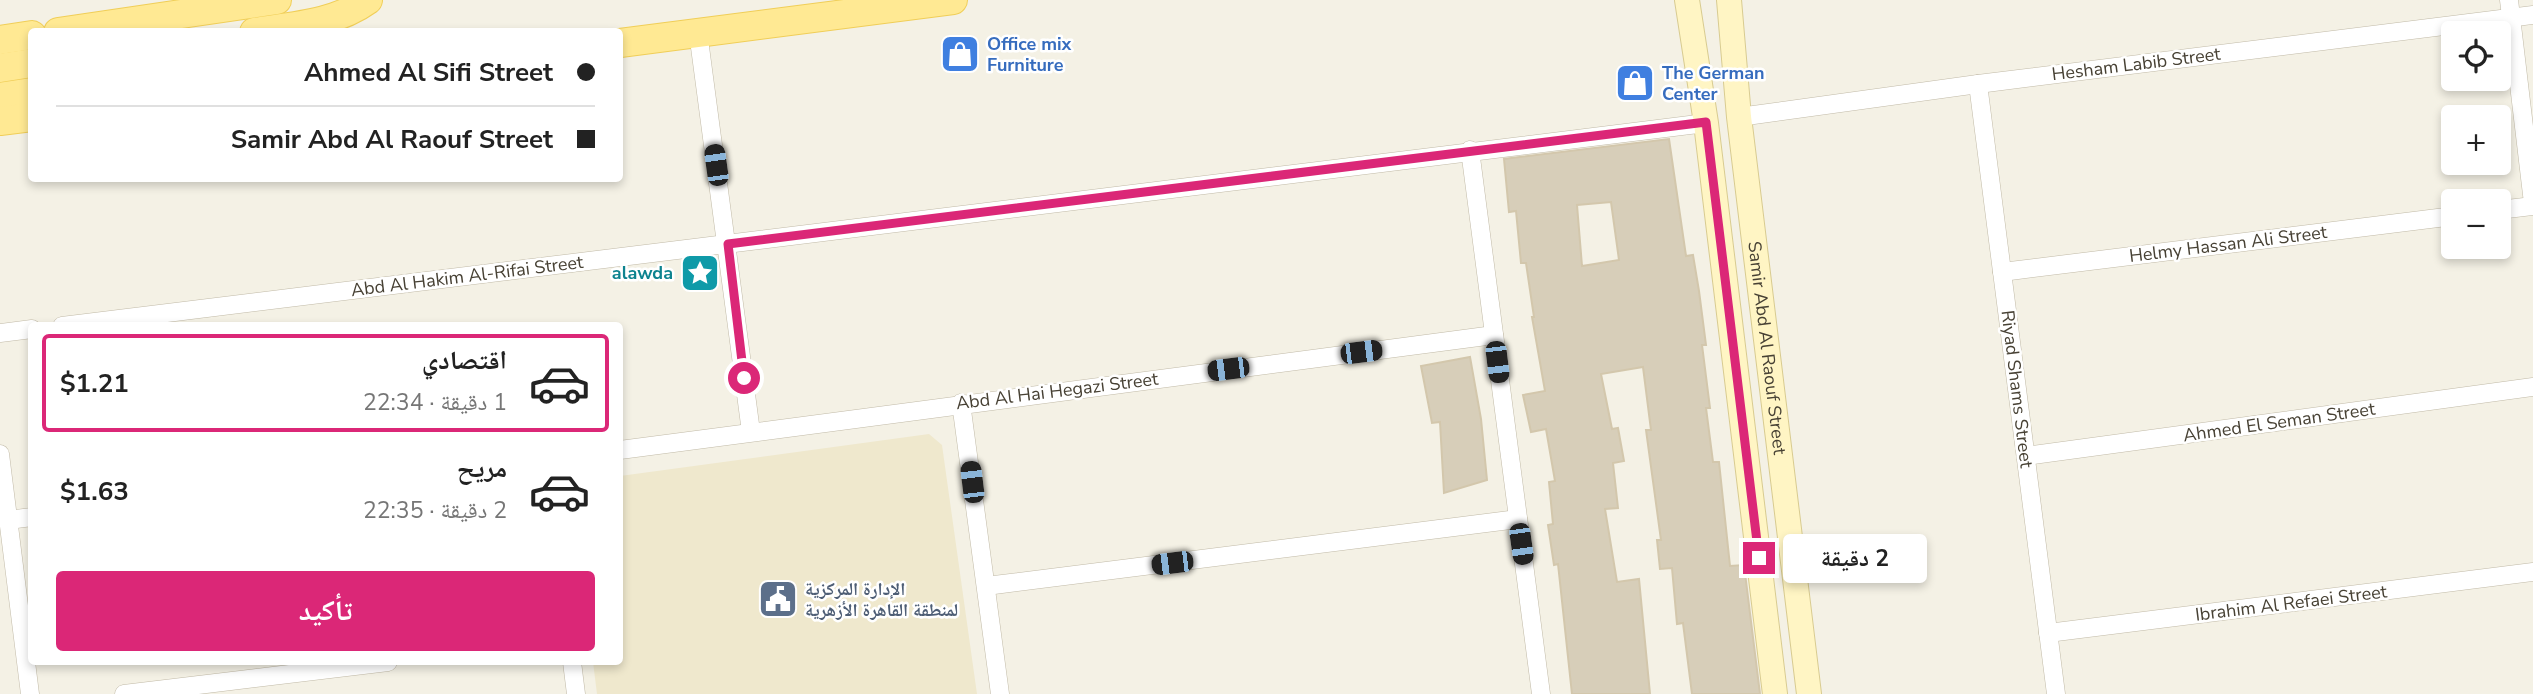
<!DOCTYPE html>
<html lang="ar">
<meta charset="utf-8">
<style>
:root{--surface:#fff;--page:#f2f2f2;--text:#222;--muted:#767676;--line:#e0e0e0;--accent:#db2777}
body{margin:0;font-family:"Nunito Sans","Noto Naskh Arabic",sans-serif;background:var(--page);color:var(--text);direction:rtl;height:100vh;display:flex;flex-direction:column;font-size:26px;white-space:nowrap}
*{box-sizing:border-box;margin:0}
p{font-size:23px;color:var(--muted)}
.icon{flex:none;width:38px;height:38px;fill:none;stroke:currentColor;stroke-width:2;stroke-linecap:round;stroke-linejoin:round}
.map{position:relative;flex:1;overflow:hidden;direction:ltr}
.details{position:absolute;left:28px;top:322px;width:595px;height:343px;display:flex;flex-direction:column;background:var(--surface);border-radius:7px;box-shadow:0 4px 10px #0003;direction:rtl}
.details>*{flex:none}
.banner{position:absolute;left:28px;top:28px;width:595px;height:154px;border-radius:7px;box-shadow:0 4px 10px #0003;direction:rtl;display:grid;align-content:center;height:154px;padding:0 28px;background:var(--surface)}
.fabs{position:absolute;left:2441px;top:21px;display:grid;gap:14px}
.fabs a{display:grid;place-items:center;width:70px;height:70px;border-radius:7px;background:var(--surface);box-shadow:0 4px 10px #0003;font-size:35px}
.end{position:absolute;width:32px;height:32px;margin:-16px;border:9px solid #db2777;background:#fff;box-shadow:0 0 0 4px #fff}
.from{border-radius:50%}
.bubble{position:absolute;height:49px;border-radius:7px;background:var(--surface);box-shadow:0 4px 10px #0003;font-size:23px;font-weight:700;line-height:49px;text-align:center;direction:rtl}
.car{position:absolute;width:21px;height:42px;margin:-21px -10px;border-radius:9px;box-shadow:0 0 5px 2px #0007;background:linear-gradient(#222 24%,#8ab4d8 0 40%,#222 0 76%,#8ab4d8 0 86%,#222 0)}
.banner b{display:flex;align-items:center;gap:24px;height:66px;font-size:26px}
.banner b+b{border-top:2px solid var(--line)}
.banner i{width:18px;height:18px;background:var(--text)}
ul{padding:12px 0 0;list-style:none}
li{display:flex;align-items:center;gap:21px;height:98px;margin:0 14px 10px;padding:0 14px;border:4px solid transparent;border-radius:7px}
li div{flex:1}
li b{display:block;font-size:26px}
li em{font-style:normal;font-weight:700}
li.current{border-color:var(--accent)}
li>.icon{width:63px;height:63px;stroke-width:1.5}
.action{display:flex;gap:14px;margin-top:auto;padding:14px 28px}
.action a{flex:1;height:80px;border-radius:7px;background:var(--accent);color:#fff;font-size:28px;font-weight:700;line-height:80px;text-align:center}
.map>svg:first-child{display:block}
.education{fill:#efe8cd}
.building{fill:#d7ceb9;stroke:#d3c7ac;stroke-width:2;fill-rule:evenodd}
.lines{fill:none;stroke-linecap:round;stroke-linejoin:round}
.street-casing{stroke:#c1baa7;stroke-width:19}
.secondary-casing{stroke:#d8cb90;stroke-width:26}
.primary-casing{stroke:#f0ce58;stroke-width:30}
.street{stroke:#fff;stroke-width:18}
.secondary{stroke:#fff5c4;stroke-width:24}
.primary{stroke:#ffe993;stroke-width:28}
.route{stroke:#db2777;stroke-width:9}
.labels{text-anchor:middle;stroke-width:5;stroke-linejoin:round;paint-order:stroke}
.shop-label{font-size:18px;font-weight:bold;fill:#366cbe;stroke:#fff;text-anchor:start}
.street-label{font-size:18px;fill:#474134;stroke:#fff}
.culture-label{font-size:18px;font-weight:bold;fill:#0d838f;stroke:#fff;text-anchor:end}
.service-label{font-size:18px;font-weight:bold;fill:#4e5e75;stroke:#fff;text-anchor:start}
</style>
<div class="map">
<svg width="2533" height="694" viewBox="0 0 2533 694">
<rect width="100%" height="100%" fill="#f4f1e5"/>
<path class="education" d="M929 434 942 445 977 694H597L593 662H620V476Z"/>
<g class="building">
<path d="M1669 139 1686 256 1693 255 1699 291 1706 345H1702L1710 408H1706L1713 462H1719L1730 566 1744 565 1760 694H1692L1683 623 1677 624 1672 568 1660 569 1657 540H1661L1646 430H1651L1643 367 1601 374 1612 429 1618 428 1624 461 1613 463 1618 508 1605 509 1617 582 1639 579 1650 694H1572L1558 564 1554 565 1548 525 1553 524 1549 482 1555 481 1546 429 1531 432 1523 395 1545 391 1532 317H1534L1526 263H1521L1516 211 1509 212 1504 159ZM1611 202 1619 260 1582 266 1577 205Z"/>
<path d="M1470 357 1481 419 1487 480 1444 493 1440 422 1432 423 1421 366Z"/>
</g>
<g class="lines">
<g class="street-casing">
<g id="street">
<path d="M2509 0 2533 203"/>
<path d="M698 32 751 432"/>
<path d="M1978 84 2056 694"/>
<path d="M1739 117 1978 84 2533 15"/>
<path d="M1470 150 1541 694"/>
<path d="M2499 210 2533 206"/>
<path d="M2002 272 2454 216"/>
<path d="M62 326 1706 123"/>
<path d="M0 333 32 329"/>
<path d="M961 403 1000 694"/>
<path d="M620 450 1494 335"/>
<path d="M0 454 30 694"/>
<path d="M2026 456 2533 387"/>
<path d="M8 520 32 517"/>
<path d="M986 586 1518 519"/>
<path d="M2048 633 2533 572"/>
<path d="M572 662 576 694"/>
<path d="M124 694 388 662"/>
</g>
</g>
<g class="secondary-casing">
<g id="secondary">
<path d="M1687 0 1706 123 1775 694"/>
<path id="s1" d="M1729 0 1739 117 1809 694"/>
</g>
</g>
<g class="primary-casing">
<g id="primary">
<path d="M58 32 277 0"/>
<path d="M254 32C293 26 335 24 368 0"/>
<path d="M0 40 32 35"/>
<path d="M620 43 953 0"/>
<path d="M0 68 32 63"/>
<path d="M0 97 32 92"/>
<path d="M0 121 32 117"/>
</g>
</g>
<use href="#street" class="street"/>
<use href="#secondary" class="secondary"/>
<use href="#primary" class="primary"/>
</g>
<g class="lines">
<path class="route" d="M744 378 728 244 1706 122 1759 558"/>
</g>
<defs>
<g id="shop-square" transform="scale(2.0125)"><rect x="-9" y="-9" width="18" height="18" rx="4" fill="#3f7fe0" stroke="#fff"/><path d="M-5-2.5h2.3a2.7 3.5 0 0 1 5.4 0H5L5.5 6h-11ZM-1.5-2.5h3a1.5 2.3 0 0 0-3 0Z" fill="#fff"/></g>
<g id="sight-square" transform="scale(2.0125)"><rect x="-9" y="-9" width="18" height="18" rx="4" fill="#0f9aa8" stroke="#fff"/><path d="M0-6L1.8-2.2L6-1.7L2.9 1.2L3.7 5.4L0 3.3L-3.7 5.4L-2.9 1.2L-6-1.7L-1.8-2.2Z" fill="#fff"/></g>
<g id="civic-square" transform="scale(2.0125)"><rect x="-9" y="-9" width="18" height="18" rx="4" fill="#5c6f8a" stroke="#fff"/><path d="M-.6-6.5H3V-4.5H.6V-3L4-1V1h2V6H-6V1h2V-1L-.6-3ZM-1.2 2.5V6h2.4V2.5Z" fill="#fff"/></g>
</defs>
<g fill-rule="evenodd">
<use href="#shop-square" x="960" y="54"/>
<use href="#shop-square" x="1635" y="83"/>
<use href="#sight-square" x="700" y="273"/>
<use href="#civic-square" x="778" y="599"/>
</g>
<g class="labels">
<g class="shop-label">
<text x="987" y="50">Office mix<tspan x="987" dy="21">Furniture</tspan></text>
<text x="1662" y="79">The German<tspan x="1662" dy="21">Center</tspan></text>
</g>
<g class="street-label">
<text transform="translate(2136 64) rotate(-7)" y="6">Hesham Labib Street</text>
<text transform="translate(2228 244) rotate(-7)" y="6">Helmy Hassan Ali Street</text>
<text transform="translate(467 276) rotate(-7)" y="6">Abd Al Hakim Al-Rifai Street</text>
<text dy="6" stroke="none"><textPath href="#s1" startOffset="350">Samir Abd Al Raouf Street</textPath></text>
<text transform="translate(2017 389) rotate(83)" y="6">Riyad Shams Street</text>
<text transform="translate(1057 391) rotate(-7)" y="6">Abd Al Hai Hegazi Street</text>
<text transform="translate(2279 422) rotate(-8)" y="6">Ahmed El Seman Street</text>
<text transform="translate(2291 603) rotate(-7)" y="6">Ibrahim Al Refaei Street</text>
</g>
<g class="culture-label">
<text x="673" y="279">alawda</text>
</g>
<g class="service-label">
<text x="805" y="595">الإدارة المركزية<tspan x="805" dy="21">لمنطقة القاهرة الأزهرية</tspan></text>
</g>
</g>
</svg>
<div class="fabs">
<a><svg class="icon" aria-label="locate" viewBox="0 0 24 24"><circle cx="12" cy="12" r="6"/><path d="M12 2v4M12 18v4M2 12h4M18 12h4"/></svg></a>
<a>+</a>
<a>−</a>
</div>
<i class="end from" style="left:744px;top:378px"></i>
<i class="end" style="left:1759px;top:558px"></i>
<div class="bubble" style="left:1783px;top:534px;width:144px">2 دقيقة</div>
<i class="car" style="left:716px;top:165px;rotate:352deg"></i>
<i class="car" style="left:1361px;top:352px;rotate:83deg"></i>
<i class="car" style="left:1497px;top:362px;rotate:173deg"></i>
<i class="car" style="left:1228px;top:369px;rotate:263deg"></i>
<i class="car" style="left:972px;top:482px;rotate:353deg"></i>
<i class="car" style="left:1521px;top:544px;rotate:172deg"></i>
<i class="car" style="left:1172px;top:563px;rotate:263deg"></i>
<div class="banner">
<b><i class="from"></i>Ahmed Al Sifi Street</b>
<b><i></i>Samir Abd Al Raouf Street</b>
</div>
<section class="details">
<ul>
<li class="current"><svg class="icon" aria-label="car" viewBox="0 0 24 24"><path d="M5 17H2v-5l4-1 3-4h7l3 4 3 1v5h-3M9 17h6M6 11h13"/><circle cx="7" cy="17" r="2"/><circle cx="17" cy="17" r="2"/></svg><div><b>اقتصادي</b><p>1 دقيقة · 22:34</p></div><em>$1.21</em></li>
<li><svg class="icon" aria-label="car" viewBox="0 0 24 24"><path d="M5 17H2v-5l4-1 3-4h7l3 4 3 1v5h-3M9 17h6M6 11h13"/><circle cx="7" cy="17" r="2"/><circle cx="17" cy="17" r="2"/></svg><div><b>مريح</b><p>2 دقيقة · 22:35</p></div><em>$1.63</em></li>
</ul>
<div class="action"><a>تأكيد</a></div>
</section>
</div>
